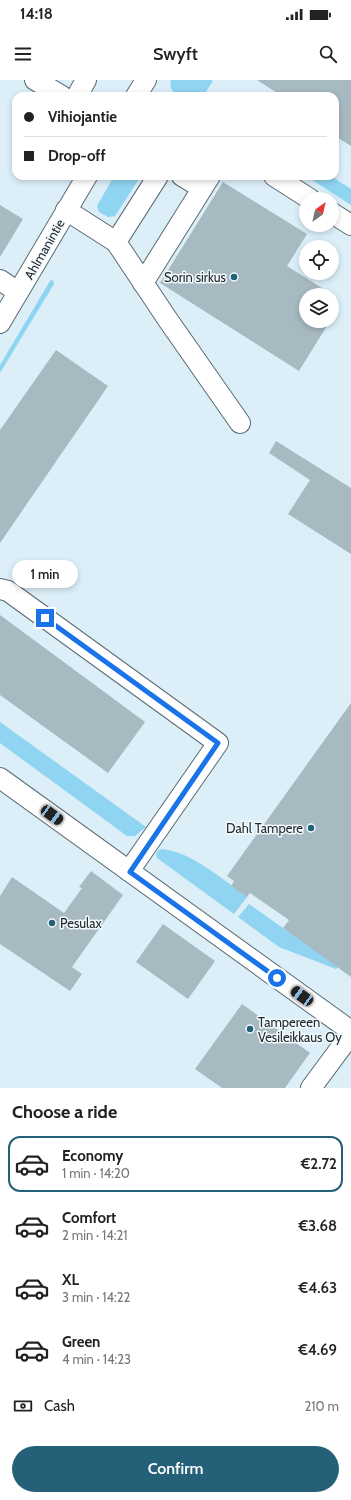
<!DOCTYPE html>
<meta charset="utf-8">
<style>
:root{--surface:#fff;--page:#f2f2f2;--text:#222;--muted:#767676;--line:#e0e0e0;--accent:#246178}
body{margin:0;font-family:Cabin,sans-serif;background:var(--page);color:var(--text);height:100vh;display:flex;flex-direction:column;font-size:15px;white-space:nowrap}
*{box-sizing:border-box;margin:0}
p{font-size:13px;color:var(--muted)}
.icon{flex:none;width:22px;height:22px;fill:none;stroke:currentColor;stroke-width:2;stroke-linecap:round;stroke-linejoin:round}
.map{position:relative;height:1008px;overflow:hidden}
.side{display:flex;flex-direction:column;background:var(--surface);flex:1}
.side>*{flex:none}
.top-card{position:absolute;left:12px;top:12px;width:327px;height:88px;border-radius:12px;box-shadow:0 2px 6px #0003;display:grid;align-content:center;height:88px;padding:0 12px;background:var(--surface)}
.needle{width:26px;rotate:34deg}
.buttons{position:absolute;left:299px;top:112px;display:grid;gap:8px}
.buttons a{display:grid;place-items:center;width:40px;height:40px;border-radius:50%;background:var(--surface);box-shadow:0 2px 6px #0003;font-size:20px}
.end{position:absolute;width:18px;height:18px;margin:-9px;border:5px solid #1a73e8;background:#fff;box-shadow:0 0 0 2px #fff}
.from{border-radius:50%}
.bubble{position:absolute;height:28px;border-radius:14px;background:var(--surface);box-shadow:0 2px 6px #0003;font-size:13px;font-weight:600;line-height:28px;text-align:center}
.car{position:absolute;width:12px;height:24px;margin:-12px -6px;border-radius:5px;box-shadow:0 0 3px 1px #0007;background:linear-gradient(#222 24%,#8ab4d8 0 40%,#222 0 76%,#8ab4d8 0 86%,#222 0)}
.top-card b{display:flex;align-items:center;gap:14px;height:38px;font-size:15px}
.top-card b+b{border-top:1px solid var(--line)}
.top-card i{width:10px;height:10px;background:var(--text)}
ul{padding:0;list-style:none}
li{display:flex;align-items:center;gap:12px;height:56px;margin:0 8px 6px;padding:0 4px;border:2px solid transparent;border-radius:12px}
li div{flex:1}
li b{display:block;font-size:15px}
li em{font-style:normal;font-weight:600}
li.selected{border-color:var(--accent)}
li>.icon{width:36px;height:36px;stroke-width:1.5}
h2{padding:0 12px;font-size:18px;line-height:48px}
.pay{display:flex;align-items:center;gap:10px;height:44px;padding:0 12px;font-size:15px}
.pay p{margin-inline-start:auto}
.cta{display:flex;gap:8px;margin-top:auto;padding:8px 12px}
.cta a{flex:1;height:46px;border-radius:24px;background:var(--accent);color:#fff;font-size:16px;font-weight:600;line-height:46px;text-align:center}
.status{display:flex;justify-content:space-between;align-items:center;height:28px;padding:0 20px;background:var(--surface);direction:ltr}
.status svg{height:11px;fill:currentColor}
header{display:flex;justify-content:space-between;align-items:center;height:52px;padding:0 12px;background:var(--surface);font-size:18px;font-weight:600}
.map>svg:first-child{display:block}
.green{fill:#8fd4f1}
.building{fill:#a7b9c1}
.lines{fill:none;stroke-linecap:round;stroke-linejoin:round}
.minor-casing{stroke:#5a6b72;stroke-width:22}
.minor{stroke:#fff;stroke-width:20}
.route{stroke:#1a73e8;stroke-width:5}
.poi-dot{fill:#246178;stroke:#f3fafe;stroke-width:1.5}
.labels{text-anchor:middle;stroke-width:3;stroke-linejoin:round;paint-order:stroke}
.street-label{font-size:13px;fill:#232b2e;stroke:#f3fafe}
.poi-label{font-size:13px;fill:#232b2e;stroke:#f3fafe;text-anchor:end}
</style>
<div class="status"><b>14:18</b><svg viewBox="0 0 49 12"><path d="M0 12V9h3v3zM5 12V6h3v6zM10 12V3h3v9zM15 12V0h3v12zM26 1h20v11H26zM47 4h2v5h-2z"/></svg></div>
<header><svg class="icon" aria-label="menu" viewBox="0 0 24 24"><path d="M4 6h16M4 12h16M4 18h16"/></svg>Swyft<svg class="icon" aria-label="search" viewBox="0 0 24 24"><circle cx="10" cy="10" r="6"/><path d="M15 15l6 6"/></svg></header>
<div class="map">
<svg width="351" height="1008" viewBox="0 0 351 1008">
<rect width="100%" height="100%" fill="#dceff8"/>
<g class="green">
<path d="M171 0H211L213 1 205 13 208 16C196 16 166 21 171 0Z"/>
<path d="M114 96H141L115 136 108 137 99 132 97 126Z"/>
<path d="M306 96H331L351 109V125Z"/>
<path d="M53 200 54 204 0 293V285L50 201Z"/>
<path d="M0 642 146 747 135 756H127L0 663Z"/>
<path d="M162 769C190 771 225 801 247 817L234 834 157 778 156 773 159 770Z"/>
<path d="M249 824 338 887 336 889 279 867 238 837Z"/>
</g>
<g class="building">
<path d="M257 0H351V66L335 56V16H282Z"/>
<path d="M223 102 307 154 287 186 333 215H306V241H330L299 291 160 203Z"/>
<path d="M0 125 23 139 0 177Z"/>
<path d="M56 270 108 306 0 463V350Z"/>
<path d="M276 361 351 408V474L288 434 310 400 269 373Z"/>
<path d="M0 535 145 642 108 693 0 615Z"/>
<path d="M351 623V897L283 848 289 840 250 813 247 817 231 806 234 801 227 796Z"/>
<path d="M91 791 123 815 72 887 82 894 70 911 0 864V816L12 797 64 833 82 808 79 807Z"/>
<path d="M163 844 215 881 188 919 136 882Z"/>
<path d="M242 924 310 973 285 1008H222L195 989Z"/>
</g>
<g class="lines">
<g class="minor-casing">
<g id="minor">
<path d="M35 0 62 16"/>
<path d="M77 16 86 0"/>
<path d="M136 16 146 0"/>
<path d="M182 96 202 108"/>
<path d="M274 96 310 119"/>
<path d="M66 130 116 162 168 240 240 343"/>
<path d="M332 133 351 145"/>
<path d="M116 162 158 96"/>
<path d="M0 200 18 212"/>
<path d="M143 203 210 96"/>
<path d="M0 243 87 96"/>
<path d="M0 509 8 511 218 663 129 791"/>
<path d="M0 698 351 951"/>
<path d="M311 1008 351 954"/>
</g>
</g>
<use href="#minor" class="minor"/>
</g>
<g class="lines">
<path class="route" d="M45 538 218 663 130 792 277 898"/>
</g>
<g class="poi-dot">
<circle cx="234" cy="197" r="4"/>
<circle cx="311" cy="748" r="4"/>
<circle cx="52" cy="843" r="4"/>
<circle cx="250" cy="949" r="4"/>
</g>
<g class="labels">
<g class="street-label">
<text transform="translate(44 169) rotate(-60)" y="5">Ahlmanintie</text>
</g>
<g class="poi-label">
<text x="226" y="202">Sorin sirkus</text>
<text x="303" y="753">Dahl Tampere</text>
<text x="60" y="848" text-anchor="start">Pesulax</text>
<text x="258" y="947" text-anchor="start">Tampereen<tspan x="258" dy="15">Vesileikkaus Oy</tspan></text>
</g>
</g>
</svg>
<div class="buttons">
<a><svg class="needle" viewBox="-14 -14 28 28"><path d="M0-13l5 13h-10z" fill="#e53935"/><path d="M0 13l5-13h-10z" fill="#767676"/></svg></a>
<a><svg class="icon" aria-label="locate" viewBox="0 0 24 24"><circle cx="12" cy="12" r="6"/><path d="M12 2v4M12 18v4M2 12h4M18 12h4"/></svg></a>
<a><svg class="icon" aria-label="layers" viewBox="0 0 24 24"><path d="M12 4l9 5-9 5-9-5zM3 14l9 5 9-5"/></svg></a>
</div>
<i class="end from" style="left:277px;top:898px"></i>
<i class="end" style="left:45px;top:538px"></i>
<div class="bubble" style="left:12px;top:480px;width:66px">1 min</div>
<i class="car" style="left:52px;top:735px;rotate:126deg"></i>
<i class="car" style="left:302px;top:916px;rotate:306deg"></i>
<div class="top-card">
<b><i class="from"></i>Vihiojantie</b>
<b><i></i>Drop-off</b>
</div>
</div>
<section class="side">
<h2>Choose a ride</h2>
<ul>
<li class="selected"><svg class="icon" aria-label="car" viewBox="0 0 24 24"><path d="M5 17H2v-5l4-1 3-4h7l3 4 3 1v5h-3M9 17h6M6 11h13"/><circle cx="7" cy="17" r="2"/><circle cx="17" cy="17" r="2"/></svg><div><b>Economy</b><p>1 min · 14:20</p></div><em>€2.72</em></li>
<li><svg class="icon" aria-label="car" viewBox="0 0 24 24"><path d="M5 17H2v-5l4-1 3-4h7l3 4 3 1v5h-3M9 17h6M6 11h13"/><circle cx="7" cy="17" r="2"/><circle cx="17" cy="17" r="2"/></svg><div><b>Comfort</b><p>2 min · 14:21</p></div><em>€3.68</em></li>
<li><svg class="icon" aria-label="car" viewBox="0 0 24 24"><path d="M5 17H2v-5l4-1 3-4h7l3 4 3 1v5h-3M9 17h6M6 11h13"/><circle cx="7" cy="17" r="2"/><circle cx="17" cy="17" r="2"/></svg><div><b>XL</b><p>3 min · 14:22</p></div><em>€4.63</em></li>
<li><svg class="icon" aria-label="car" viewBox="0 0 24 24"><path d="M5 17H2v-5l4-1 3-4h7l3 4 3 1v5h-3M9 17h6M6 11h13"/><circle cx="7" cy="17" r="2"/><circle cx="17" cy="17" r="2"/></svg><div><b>Green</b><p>4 min · 14:23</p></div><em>€4.69</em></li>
</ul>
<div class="pay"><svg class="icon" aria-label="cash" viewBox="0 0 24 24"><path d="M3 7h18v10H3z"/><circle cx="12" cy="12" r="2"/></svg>Cash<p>210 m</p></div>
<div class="cta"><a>Confirm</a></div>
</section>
